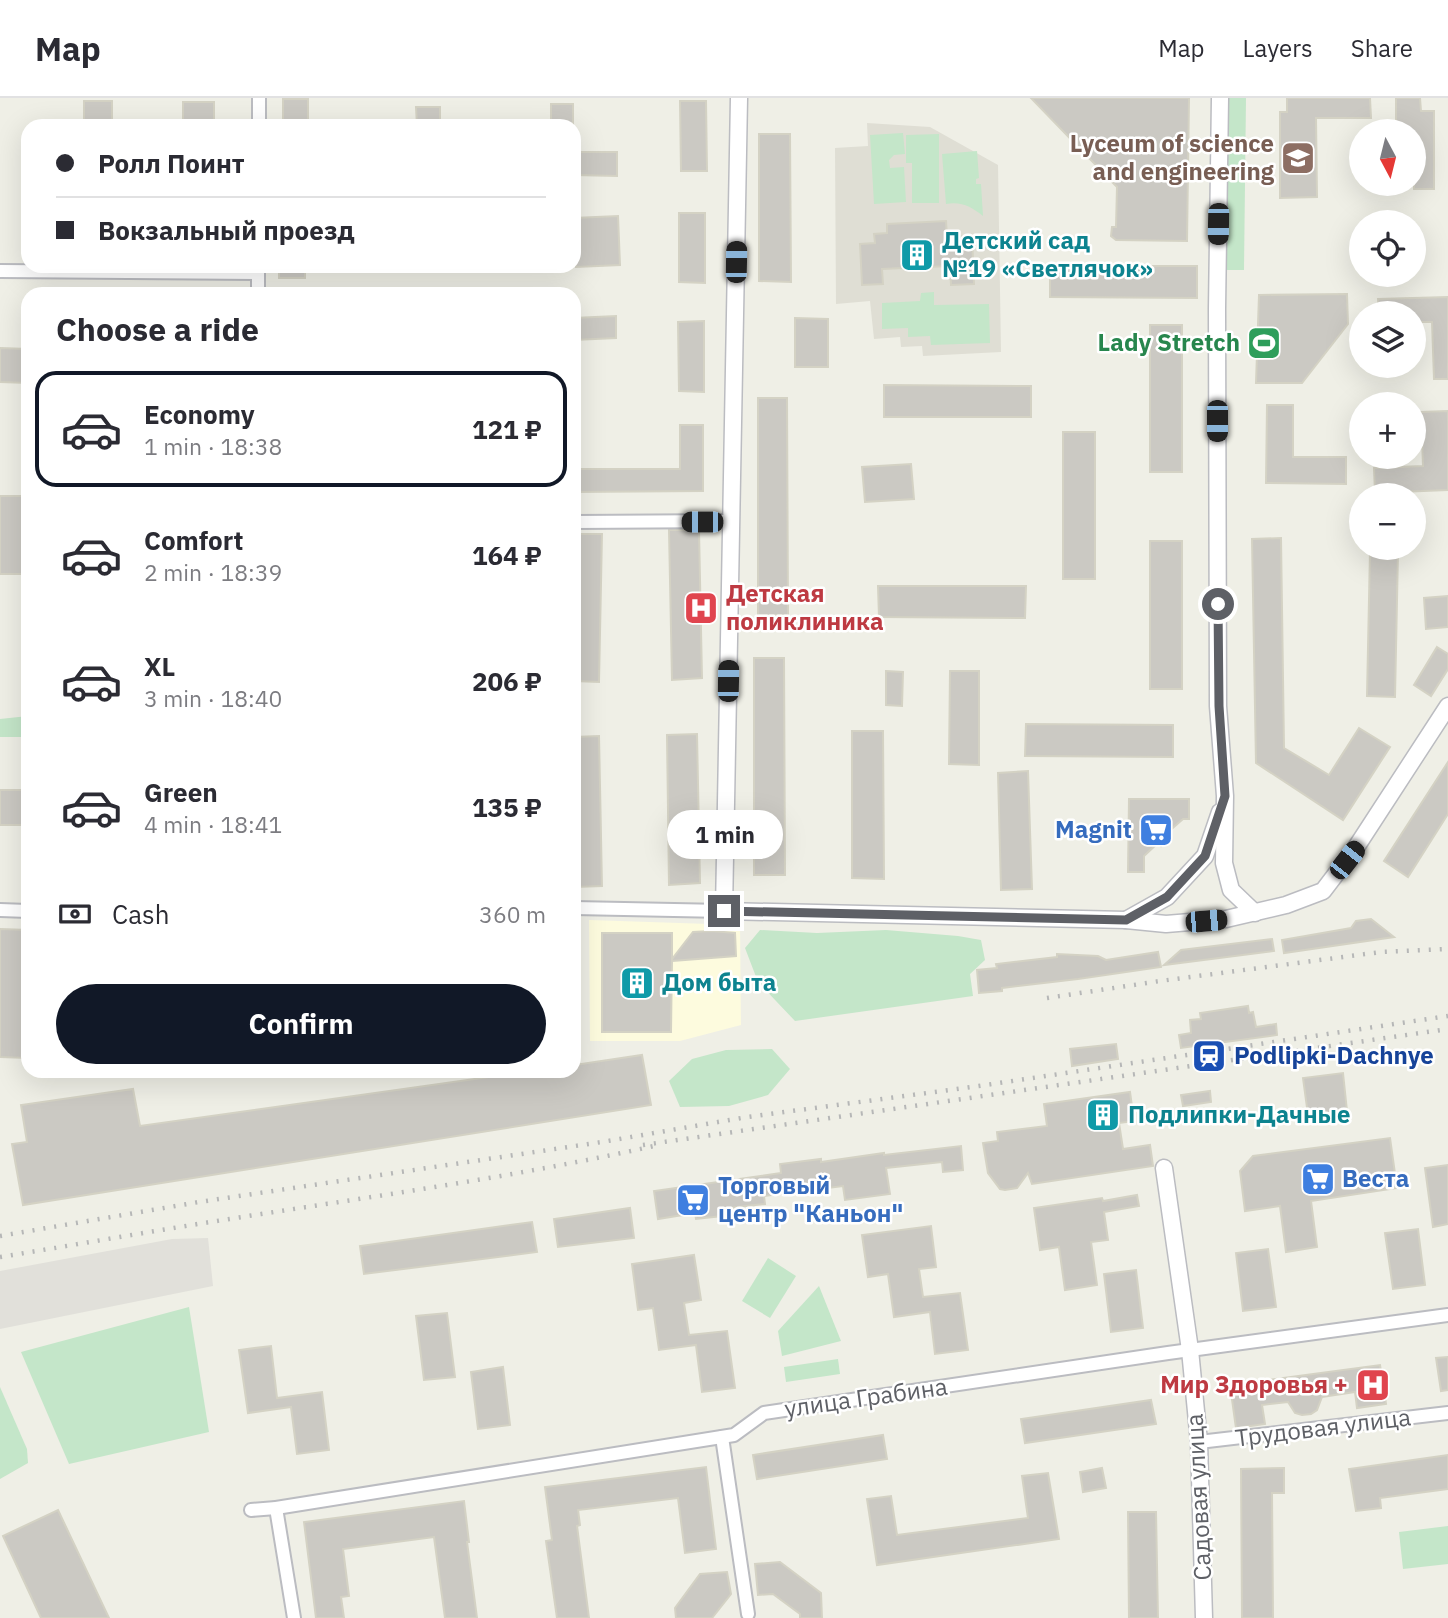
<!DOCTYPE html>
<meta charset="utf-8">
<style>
:root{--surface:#fff;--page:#f2f2f3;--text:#2b2b33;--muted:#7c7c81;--line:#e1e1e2;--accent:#111827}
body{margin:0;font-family:"IBM Plex Sans",sans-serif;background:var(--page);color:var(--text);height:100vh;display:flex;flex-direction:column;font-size:26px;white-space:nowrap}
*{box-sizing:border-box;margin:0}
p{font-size:23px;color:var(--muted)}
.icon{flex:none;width:38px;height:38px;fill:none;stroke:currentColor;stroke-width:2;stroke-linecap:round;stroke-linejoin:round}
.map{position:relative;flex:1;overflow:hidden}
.sheet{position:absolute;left:21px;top:189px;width:560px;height:791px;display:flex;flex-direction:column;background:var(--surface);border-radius:21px;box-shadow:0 7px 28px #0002}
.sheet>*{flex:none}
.banner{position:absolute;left:21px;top:21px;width:560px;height:154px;border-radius:21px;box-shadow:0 7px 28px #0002;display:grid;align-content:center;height:154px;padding:0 35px;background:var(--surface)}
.needle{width:46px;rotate:173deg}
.fabs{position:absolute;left:1349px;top:21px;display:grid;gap:14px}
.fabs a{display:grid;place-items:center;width:77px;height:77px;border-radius:50%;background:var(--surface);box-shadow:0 7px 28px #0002;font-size:35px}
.end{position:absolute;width:32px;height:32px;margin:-16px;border:9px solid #5e6066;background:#fff;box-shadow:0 0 0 4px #fff}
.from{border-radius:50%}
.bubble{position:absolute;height:49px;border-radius:24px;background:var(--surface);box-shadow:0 7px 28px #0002;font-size:23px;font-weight:700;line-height:49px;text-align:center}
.car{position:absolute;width:21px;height:42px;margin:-21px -10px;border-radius:9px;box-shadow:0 0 5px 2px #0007;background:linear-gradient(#222 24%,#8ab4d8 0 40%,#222 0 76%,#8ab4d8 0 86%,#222 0)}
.banner b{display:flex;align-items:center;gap:24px;height:66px;font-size:26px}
.banner b+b{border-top:2px solid var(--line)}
.banner i{width:18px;height:18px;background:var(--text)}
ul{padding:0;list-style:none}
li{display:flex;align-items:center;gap:21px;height:116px;margin:0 14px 10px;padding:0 21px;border:4px solid transparent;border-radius:21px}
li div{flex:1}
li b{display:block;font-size:26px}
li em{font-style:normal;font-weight:700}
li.current{border-color:var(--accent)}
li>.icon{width:63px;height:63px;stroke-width:1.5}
h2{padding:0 35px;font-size:32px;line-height:84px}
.pay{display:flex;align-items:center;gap:18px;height:77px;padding:0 35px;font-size:26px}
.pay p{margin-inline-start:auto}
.cta{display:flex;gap:14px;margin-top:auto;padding:14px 35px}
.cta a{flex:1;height:80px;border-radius:42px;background:var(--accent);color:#fff;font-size:28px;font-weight:700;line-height:80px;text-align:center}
header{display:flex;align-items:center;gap:42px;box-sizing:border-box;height:98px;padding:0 35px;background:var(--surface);border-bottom:2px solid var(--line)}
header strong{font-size:33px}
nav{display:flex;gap:38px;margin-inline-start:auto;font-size:24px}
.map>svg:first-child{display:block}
.commercial{fill:#fdfbde}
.industrial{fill:#e1e0da}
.education{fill:#dfded4}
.green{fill:#c4e6c9}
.building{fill:#cbc9c3;stroke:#d4d2c4;stroke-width:2}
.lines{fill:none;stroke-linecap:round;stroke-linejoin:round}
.minor-casing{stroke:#bbbcc1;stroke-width:16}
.tertiary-casing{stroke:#bbbcc1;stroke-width:19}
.minor{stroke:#fff;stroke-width:12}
.tertiary{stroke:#fff;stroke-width:16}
.rail{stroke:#b6b7b7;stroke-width:4.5;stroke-dasharray:2 9;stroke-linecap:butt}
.route{stroke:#5e6066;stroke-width:9}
.labels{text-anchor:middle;stroke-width:5;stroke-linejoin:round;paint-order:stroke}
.education-label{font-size:24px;font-weight:bold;fill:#785e54;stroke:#fff;text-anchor:end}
.culture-label{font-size:24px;font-weight:bold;fill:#0d838f;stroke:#fff;text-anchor:start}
.leisure-label{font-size:24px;font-weight:bold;fill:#27864d;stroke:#fff;text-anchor:end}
.health-label{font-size:24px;font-weight:bold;fill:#be3a42;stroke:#fff;text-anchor:start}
.shop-label{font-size:24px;font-weight:bold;fill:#366cbe;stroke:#fff;text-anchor:start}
.transit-label{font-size:24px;font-weight:bold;fill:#164399;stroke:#fff;text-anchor:start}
.street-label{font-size:24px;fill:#5e6066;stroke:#fff}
</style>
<header>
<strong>Map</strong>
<nav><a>Map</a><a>Layers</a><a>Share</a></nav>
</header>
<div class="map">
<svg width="1448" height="1520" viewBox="0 0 1448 1520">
<rect width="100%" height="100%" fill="#efefe6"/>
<path class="commercial" d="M589 822 740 827 741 927 680 943H590Z"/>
<path class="industrial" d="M208 1140 213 1188 0 1231V1173L172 1141Z"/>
<path class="education" d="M867 25 930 29 998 67 1001 254 923 258 922 248 901 249 900 239 874 241 870 203 836 206 835 50 868 48Z"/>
<g class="green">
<path d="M1226 0H1246L1244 172H1223Z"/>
<path d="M903 35 905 56 894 57 889 62 890 70 904 69 906 104 874 106 870 37Z"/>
<path d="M939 36V105H912V65H906V37Z"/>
<path d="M977 53 979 80 976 81V86H981L983 118C972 109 961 103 946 106L942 56Z"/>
<path d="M934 194V207L989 206 990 245 931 247 930 238 908 239V230L882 231V205L920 203 921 195Z"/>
<path d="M28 618V639H0V621Z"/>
<path d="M760 832 817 835 886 832 958 838 981 842 985 862 970 876 973 898 795 923 758 884 745 850Z"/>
<path d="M772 951 790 971 768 997 729 1008 680 1009 669 983 692 961 726 952Z"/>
<path d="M768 1160 796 1178 770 1220 742 1203Z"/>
<path d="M819 1188 841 1243 782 1258 778 1233Z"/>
<path d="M189 1209 209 1334 69 1366 21 1254Z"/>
<path d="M838 1261 840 1276 786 1284 784 1269Z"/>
<path d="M0 1289 27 1351 28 1365 0 1381Z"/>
<path d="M1448 1428V1466L1403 1471 1399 1434Z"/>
</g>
<g class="building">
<path d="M1031 0H1189L1187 143 1116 142 1111 138 1112 129H1116L1117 89Z"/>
<path d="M1287 0H1370L1371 20H1316L1317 99 1280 100V14H1287Z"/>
<path d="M1396 0H1420L1421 13H1434V91H1414V33H1396Z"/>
<rect x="283" y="1" width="25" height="27"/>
<rect x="84" y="3" width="28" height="25"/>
<path d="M680 3H706L707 73H681Z"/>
<rect x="183" y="4" width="31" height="24"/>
<rect x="551" y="6" width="22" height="22"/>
<path d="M416 9H440V28H417Z"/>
<path d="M759 36H790L791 184 759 183Z"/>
<path d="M574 54H617V78L574 77Z"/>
<path d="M679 115H705V185L679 184Z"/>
<path d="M618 118 620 167 576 169 574 120Z"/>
<path d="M946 123 947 139 972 138 974 186 951 187 950 168 882 171 883 186 862 187 860 146 875 145 874 136 887 135V126Z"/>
<rect x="279" y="168" width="26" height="12"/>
<path d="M1050 168H1197V200L1050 199Z"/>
<path d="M1347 196 1348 226 1302 285H1256L1259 197Z"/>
<path d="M1448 199V281H1434L1432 224H1414V215H1379L1378 201Z"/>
<path d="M616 218V240L574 242V220Z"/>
<path d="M795 220 828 221V269H795Z"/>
<path d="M704 223V294L679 293 678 224Z"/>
<rect x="1150" y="227" width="32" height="147"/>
<path d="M0 250 28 251V285L0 284Z"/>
<path d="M884 287 1031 288V319H884Z"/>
<path d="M758 300H787L788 517H758Z"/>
<path d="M1267 307H1293V359H1346V386L1266 385Z"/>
<path d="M1448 313V392L1375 395 1374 370 1423 368 1421 314Z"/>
<path d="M680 327H703V393L574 394V371H680Z"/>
<rect x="1063" y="334" width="32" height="147"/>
<path d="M911 366 914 401 865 404 862 369Z"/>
<path d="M0 398H28V439H23L22 476H0Z"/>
<path d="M669 432H699L702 580 672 582Z"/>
<path d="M574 436H602L599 584 574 583Z"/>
<path d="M1281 440 1284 650 1329 677 1359 630 1390 649 1343 722 1256 665 1252 441Z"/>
<rect x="1150" y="443" width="32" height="148"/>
<path d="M1370 453 1398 454 1395 599 1367 598Z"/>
<path d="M878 488H1026L1025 520 879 519Z"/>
<path d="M1448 498V529L1426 531 1424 500Z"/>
<path d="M1437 549 1448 556V571L1431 598 1414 587Z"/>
<path d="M754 560H784L785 777H754Z"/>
<path d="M886 573 903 574 902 608 886 607Z"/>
<path d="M950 573H979V667L949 666Z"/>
<path d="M1026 626 1173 627V659L1025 658Z"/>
<path d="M852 633H883L884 781 852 780Z"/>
<path d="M697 636 700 785 669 787 667 637Z"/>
<path d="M599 638 602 788 574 789V639Z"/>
<path d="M1448 664V716L1408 779 1384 763Z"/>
<path d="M1028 673 1032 791 1001 792 998 675Z"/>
<rect x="0" y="692" width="28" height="35"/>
<path d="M1129 701H1189V721H1183L1167 735 1170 739 1161 748 1158 745 1144 758V774H1128Z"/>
<path d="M1371 821 1394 839 1284 855 1282 842 1351 830 1356 823Z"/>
<path d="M0 831 28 832V960L0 959Z"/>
<path d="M712 833 735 835 736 858 672 863 671 934H602V835H672V861L693 834Z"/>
<path d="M1272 841 1274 853 1164 867 1181 852Z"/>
<path d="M1158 854 1161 869 1078 881 1002 890V893L979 895 977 872 997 870 996 866 1057 859V856L1098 858 1106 862Z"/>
<path d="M1248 908 1249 915 1253 914 1256 929 1276 926 1277 937 1181 950 1179 937 1191 935 1190 922 1201 921 1200 915Z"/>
<path d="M1116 946 1118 961 1072 968 1070 951Z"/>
<path d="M642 957 651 1007 23 1107 12 1046 27 1044 21 1007 133 991 140 1028 531 973H574V967Z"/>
<path d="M1343 975 1347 1013 1308 1017 1303 980Z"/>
<path d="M1210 993 1211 1004 1183 1008 1181 997Z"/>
<path d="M1130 994 1134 1023 1119 1025 1123 1051 1150 1047 1153 1068 1032 1086 1028 1075 1017 1090 1005 1092 1000 1091 988 1075 983 1045 998 1043 997 1034 1047 1028 1044 1006Z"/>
<path d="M1390 1040 1397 1090 1311 1103 1317 1149 1286 1154 1280 1108 1245 1113 1240 1073 1253 1058Z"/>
<path d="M961 1048 963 1072 943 1074 942 1064 886 1070 890 1096 845 1102 843 1088 764 1098 765 1106 721 1111 722 1118 696 1121 695 1115 658 1121 654 1093 781 1075 780 1066 821 1061V1064L884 1055V1057Z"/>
<path d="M1448 1067V1126L1433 1129 1425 1070Z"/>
<path d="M1137 1097 1139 1108 1104 1114 1108 1142 1091 1144 1097 1187 1065 1192 1059 1149 1040 1152 1034 1110 1102 1100 1103 1103Z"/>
<path d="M630 1110 634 1140 558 1149 554 1121Z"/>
<path d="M532 1124 537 1154 364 1176 360 1148Z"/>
<path d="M931 1128 936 1169 919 1171 923 1199 960 1195 968 1252 935 1256 930 1214 894 1219 888 1176 868 1179 862 1137Z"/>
<path d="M1418 1131 1425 1187 1393 1191 1385 1135Z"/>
<path d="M1268 1151 1276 1209 1243 1213 1236 1155Z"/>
<path d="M694 1157 701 1202 684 1205 689 1237 727 1233 735 1290 702 1294 696 1247 659 1252 653 1210 638 1212 632 1166Z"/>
<path d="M1136 1172 1143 1230 1111 1234 1104 1176Z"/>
<path d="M447 1215 455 1279 424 1282 416 1218Z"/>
<path d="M271 1248 277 1300 322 1294 329 1352 297 1356 291 1309 248 1315 239 1252Z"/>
<path d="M1448 1259V1292L1441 1293 1436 1260Z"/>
<path d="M1380 1267 1386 1306 1357 1310 1355 1294 1322 1299 1317 1312 1311 1316 1302 1317 1295 1315 1288 1304 1262 1307 1265 1326 1236 1330 1230 1287Z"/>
<path d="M503 1269 510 1327 478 1331 471 1274Z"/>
<path d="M1151 1302 1156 1326 1025 1345 1021 1321Z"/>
<path d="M883 1337 887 1361 757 1381 753 1357Z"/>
<path d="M1448 1357V1391L1380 1400 1381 1410 1356 1413 1349 1371Z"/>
<path d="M706 1369 716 1451 685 1455 678 1400 578 1412 580 1427 577 1428 589 1520H557L546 1443 552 1442 545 1389Z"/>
<path d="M1102 1370 1106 1390 1083 1394 1080 1374Z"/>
<path d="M1284 1370V1395H1272L1273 1520H1242L1241 1371Z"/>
<path d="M1048 1375 1059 1441 877 1467 867 1401 891 1398 897 1437 1028 1420 1022 1378Z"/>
<path d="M464 1403 469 1444H467L477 1520H445L434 1439 343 1451 349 1498 341 1499 344 1520H316L304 1424Z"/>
<path d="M58 1412 109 1520H41L3 1438Z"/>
<path d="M1128 1414H1156L1158 1520H1129Z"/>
<path d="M780 1464 821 1495 822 1520H800V1516L773 1496 758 1497 755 1466Z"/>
<path d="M727 1474 731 1496 712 1520H676L675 1510 700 1476Z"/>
</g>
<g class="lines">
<g class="minor-casing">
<g id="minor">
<path d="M259 28V0"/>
<path d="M0 173 258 175"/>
<path d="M258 196V168"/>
<path d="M574 424 731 423"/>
<path d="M574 810 724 813"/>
<path d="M0 812 28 813"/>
<path d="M722 1339 748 1516"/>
<path d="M1199 1344 1448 1315"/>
<path d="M276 1410 294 1520"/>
<path d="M251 1412 276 1410 734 1337 764 1315 1168 1255 1448 1217"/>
</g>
</g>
<g class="tertiary-casing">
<g id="tertiary">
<path d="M739 0 724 813 1126 822 1166 826 1226 821 1286 807 1323 793 1355 751 1448 608"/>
<path d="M1220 0 1217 211 1218 608 1225 698 1224 765 1231 792 1255 815"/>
<path d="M1126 822 1167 799 1205 758 1220 714"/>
<path d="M1164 1070 1190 1252 1199 1344 1204 1520"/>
</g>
</g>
<use href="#minor" class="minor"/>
<use href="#tertiary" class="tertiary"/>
<g class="rail">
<path d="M1047 900 1160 883 1381 854 1448 851"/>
<path d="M643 1047 1448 931"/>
<path d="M0 1138 199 1104 602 1044 747 1019 972 989 1448 918"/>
<path d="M0 1159C68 1148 136 1136 204 1125 354 1101 505 1081 654 1048"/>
</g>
</g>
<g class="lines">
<path class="route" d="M724 813 1126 822 1167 799 1205 758 1225 698 1219 608 1218 506"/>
</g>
<defs>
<g id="school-square" transform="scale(1.75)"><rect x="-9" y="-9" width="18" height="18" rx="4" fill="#8d6e63" stroke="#fff"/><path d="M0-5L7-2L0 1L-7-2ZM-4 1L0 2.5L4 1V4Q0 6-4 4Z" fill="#fff"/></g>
<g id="building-square" transform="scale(1.75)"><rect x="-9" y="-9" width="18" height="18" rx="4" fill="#0f9aa8" stroke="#fff"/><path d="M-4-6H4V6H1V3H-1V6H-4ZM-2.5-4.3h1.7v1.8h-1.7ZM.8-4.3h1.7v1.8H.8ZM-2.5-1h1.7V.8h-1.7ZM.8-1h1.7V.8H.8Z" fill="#fff"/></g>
<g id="stadium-square" transform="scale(1.75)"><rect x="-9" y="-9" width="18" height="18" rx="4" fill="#2e9e5b" stroke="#fff"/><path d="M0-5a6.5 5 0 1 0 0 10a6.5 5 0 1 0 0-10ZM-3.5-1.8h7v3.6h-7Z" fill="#fff"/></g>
<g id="hospital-square" transform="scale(1.75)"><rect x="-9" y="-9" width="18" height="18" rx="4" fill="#e0444e" stroke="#fff"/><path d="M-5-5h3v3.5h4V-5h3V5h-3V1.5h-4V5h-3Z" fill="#fff"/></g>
<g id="supermarket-square" transform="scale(1.75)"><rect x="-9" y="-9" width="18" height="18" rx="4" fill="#3f7fe0" stroke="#fff"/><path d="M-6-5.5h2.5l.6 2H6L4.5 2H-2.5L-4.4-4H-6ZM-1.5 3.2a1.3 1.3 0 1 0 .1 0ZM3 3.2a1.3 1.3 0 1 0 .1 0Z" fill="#fff"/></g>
<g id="station-square" transform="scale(1.75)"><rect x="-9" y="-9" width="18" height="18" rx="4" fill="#1a4fb4" stroke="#fff"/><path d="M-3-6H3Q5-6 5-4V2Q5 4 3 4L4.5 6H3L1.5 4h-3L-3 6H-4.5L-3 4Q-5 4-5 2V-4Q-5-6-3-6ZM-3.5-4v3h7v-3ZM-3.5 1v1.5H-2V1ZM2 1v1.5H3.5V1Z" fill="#fff"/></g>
</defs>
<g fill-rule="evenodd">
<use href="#school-square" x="1298" y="60"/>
<use href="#building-square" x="917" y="157"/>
<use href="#stadium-square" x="1264" y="245"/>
<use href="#hospital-square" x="701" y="510"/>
<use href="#supermarket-square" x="1156" y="732"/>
<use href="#building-square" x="637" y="885"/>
<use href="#station-square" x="1209" y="958"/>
<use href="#building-square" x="1103" y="1017"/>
<use href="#supermarket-square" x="1318" y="1081"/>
<use href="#supermarket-square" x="693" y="1102"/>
<use href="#hospital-square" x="1373" y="1287"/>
</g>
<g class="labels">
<g class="education-label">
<text x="1274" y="54">Lyceum of science<tspan x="1274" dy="28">and engineering</tspan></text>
</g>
<g class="culture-label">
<text x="942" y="151">Детский сад<tspan x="942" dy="28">№19 «Светлячок»</tspan></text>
<text x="662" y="893">Дом быта</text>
<text x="1128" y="1025">Подлипки-Дачные</text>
</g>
<g class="leisure-label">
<text x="1240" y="253">Lady Stretch</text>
</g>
<g class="health-label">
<text x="726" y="504">Детская<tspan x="726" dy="28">поликлиника</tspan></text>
<text x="1348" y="1295" text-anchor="end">Мир Здоровья +</text>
</g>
<g class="shop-label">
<text x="1132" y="740" text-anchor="end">Magnit</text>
<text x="1342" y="1089">Веста</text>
<text x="718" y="1096">Торговый<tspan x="718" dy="28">центр "Каньон"</tspan></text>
</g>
<g class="transit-label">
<text x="1234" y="966">Podlipki-Dachnye</text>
</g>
<g class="street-label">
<text transform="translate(866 1300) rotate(-8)" y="8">улица Грабина</text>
<text transform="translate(1323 1330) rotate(-7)" y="8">Трудовая улица</text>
<text transform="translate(1199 1399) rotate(-93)" y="8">Садовая улица</text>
</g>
</g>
</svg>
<div class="fabs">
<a><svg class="needle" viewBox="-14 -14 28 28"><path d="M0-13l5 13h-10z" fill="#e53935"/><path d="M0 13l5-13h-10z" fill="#7c7c81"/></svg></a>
<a><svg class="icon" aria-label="locate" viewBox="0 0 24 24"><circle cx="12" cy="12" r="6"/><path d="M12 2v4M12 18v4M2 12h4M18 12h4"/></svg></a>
<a><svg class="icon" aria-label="layers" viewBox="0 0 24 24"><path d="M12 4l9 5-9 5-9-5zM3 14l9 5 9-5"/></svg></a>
<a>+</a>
<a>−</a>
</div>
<i class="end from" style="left:1218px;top:506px"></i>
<i class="end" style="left:724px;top:813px"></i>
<div class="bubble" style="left:667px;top:712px;width:116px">1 min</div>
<i class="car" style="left:1218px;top:126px;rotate:181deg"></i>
<i class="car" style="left:736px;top:164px;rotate:1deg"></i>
<i class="car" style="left:1217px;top:323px;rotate:180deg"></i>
<i class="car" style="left:702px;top:424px;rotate:270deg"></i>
<i class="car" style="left:728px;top:583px;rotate:1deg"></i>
<i class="car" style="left:1347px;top:762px;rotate:38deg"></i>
<i class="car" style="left:1206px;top:823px;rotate:85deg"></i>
<div class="banner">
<b><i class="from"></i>Ролл Поинт</b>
<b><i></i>Вокзальный проезд</b>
</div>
<section class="sheet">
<h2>Choose a ride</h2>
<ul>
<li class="current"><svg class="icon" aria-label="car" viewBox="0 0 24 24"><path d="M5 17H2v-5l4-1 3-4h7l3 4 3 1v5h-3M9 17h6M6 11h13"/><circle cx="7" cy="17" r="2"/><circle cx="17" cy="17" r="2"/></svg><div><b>Economy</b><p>1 min · 18:38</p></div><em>121 ₽</em></li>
<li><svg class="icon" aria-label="car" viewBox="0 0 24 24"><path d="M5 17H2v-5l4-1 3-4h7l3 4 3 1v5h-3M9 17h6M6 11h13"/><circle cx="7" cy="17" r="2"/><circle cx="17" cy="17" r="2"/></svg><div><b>Comfort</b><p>2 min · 18:39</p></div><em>164 ₽</em></li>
<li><svg class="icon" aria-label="car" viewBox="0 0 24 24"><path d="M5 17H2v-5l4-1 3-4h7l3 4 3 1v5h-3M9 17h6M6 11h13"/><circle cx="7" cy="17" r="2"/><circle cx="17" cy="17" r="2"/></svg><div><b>XL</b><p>3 min · 18:40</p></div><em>206 ₽</em></li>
<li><svg class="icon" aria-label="car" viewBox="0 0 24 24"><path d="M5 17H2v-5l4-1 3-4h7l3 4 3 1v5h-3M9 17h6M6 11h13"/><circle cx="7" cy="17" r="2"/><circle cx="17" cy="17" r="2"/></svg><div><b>Green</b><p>4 min · 18:41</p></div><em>135 ₽</em></li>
</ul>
<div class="pay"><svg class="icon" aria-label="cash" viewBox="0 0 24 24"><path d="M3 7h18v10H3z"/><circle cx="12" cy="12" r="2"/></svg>Cash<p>360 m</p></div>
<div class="cta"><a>Confirm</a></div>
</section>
</div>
